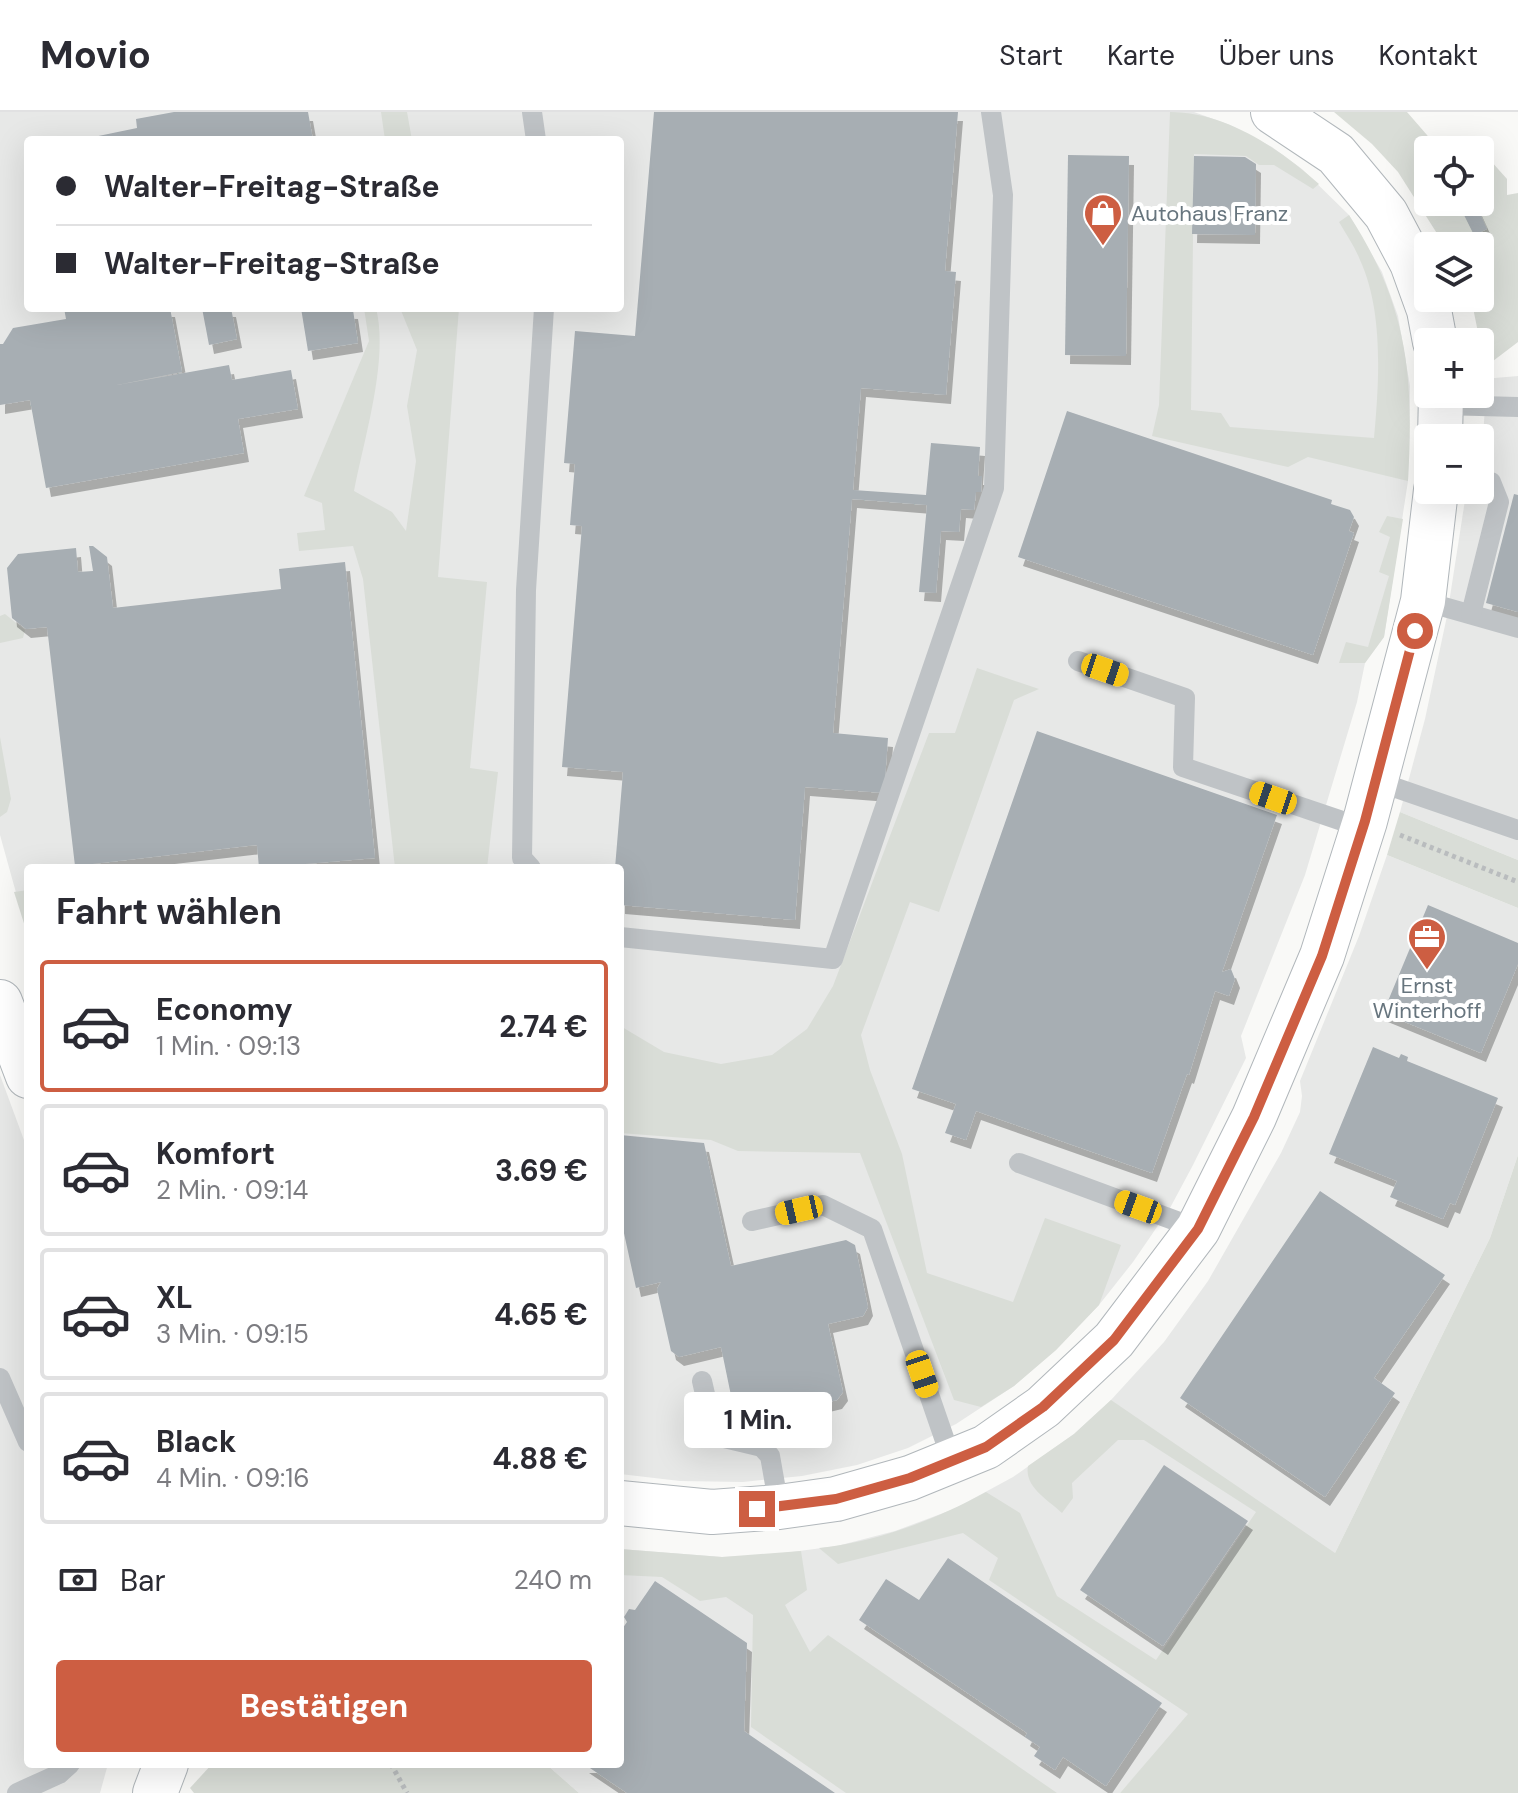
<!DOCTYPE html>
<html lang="de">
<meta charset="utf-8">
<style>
:root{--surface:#fff;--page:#f7f7f7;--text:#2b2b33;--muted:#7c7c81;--line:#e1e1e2;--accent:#cd5e42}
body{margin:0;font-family:"DM Sans",sans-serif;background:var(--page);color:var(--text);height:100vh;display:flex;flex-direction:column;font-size:30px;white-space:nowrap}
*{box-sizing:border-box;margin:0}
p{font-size:26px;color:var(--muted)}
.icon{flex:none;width:44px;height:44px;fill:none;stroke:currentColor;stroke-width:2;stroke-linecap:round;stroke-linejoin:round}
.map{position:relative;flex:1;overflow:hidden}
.drawer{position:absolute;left:24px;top:752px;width:600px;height:904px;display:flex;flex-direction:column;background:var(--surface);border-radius:8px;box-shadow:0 8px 32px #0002}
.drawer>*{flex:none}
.banner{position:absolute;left:24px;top:24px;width:600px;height:176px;border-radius:8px;box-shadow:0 8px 32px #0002;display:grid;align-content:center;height:176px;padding:0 32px;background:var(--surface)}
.tools{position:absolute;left:1414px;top:24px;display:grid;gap:16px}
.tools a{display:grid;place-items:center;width:80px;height:80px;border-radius:8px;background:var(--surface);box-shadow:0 8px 32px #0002;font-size:40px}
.end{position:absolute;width:36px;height:36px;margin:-18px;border:10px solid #cd5e42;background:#fff;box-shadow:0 0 0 4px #fff}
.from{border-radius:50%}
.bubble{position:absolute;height:56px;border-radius:8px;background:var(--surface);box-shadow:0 8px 32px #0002;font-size:26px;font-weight:700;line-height:56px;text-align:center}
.car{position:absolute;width:24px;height:48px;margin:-24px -12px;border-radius:10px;box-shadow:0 0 6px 2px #0007;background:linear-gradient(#f5c518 24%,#345 0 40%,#f5c518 0 76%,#345 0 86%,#f5c518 0)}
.banner b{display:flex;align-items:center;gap:28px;height:76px;font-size:30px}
.banner b+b{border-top:2px solid var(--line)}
.banner i{width:20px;height:20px;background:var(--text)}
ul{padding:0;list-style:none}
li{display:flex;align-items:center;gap:24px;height:132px;margin:0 16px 12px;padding:0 16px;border:4px solid var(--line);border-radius:8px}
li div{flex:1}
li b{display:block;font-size:30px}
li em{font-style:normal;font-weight:700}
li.active{border-color:var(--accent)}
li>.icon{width:72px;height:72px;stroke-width:1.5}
h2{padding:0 32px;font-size:36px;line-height:96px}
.pay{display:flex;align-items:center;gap:20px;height:88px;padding:0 32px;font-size:30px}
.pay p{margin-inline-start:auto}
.primary-button{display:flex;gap:16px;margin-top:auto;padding:16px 32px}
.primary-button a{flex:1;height:92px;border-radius:8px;background:var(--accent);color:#fff;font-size:32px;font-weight:700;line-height:92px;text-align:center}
header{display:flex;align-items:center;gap:48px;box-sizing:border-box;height:112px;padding:0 40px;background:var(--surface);border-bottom:2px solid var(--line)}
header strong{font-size:38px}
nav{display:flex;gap:44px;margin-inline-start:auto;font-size:28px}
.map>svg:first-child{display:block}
.built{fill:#e7e8e7;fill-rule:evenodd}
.green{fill:#d9ddd7}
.building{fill:#a7aeb3;filter:url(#shadow)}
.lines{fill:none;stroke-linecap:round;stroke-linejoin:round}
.secondary-casing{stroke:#b1b7bb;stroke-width:46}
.path{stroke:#b9bcbe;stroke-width:5;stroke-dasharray:4 4;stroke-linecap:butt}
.lane{stroke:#bfc3c6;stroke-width:20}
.secondary{stroke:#fff;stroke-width:44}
.route{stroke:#cd5e42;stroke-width:10}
.labels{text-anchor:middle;stroke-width:8;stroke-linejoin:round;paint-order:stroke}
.poi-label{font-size:22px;fill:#67757e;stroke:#fff;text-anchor:start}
</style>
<header>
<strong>Movio</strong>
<nav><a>Start</a><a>Karte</a><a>Über uns</a><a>Kontakt</a></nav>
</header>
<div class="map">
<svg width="1518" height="1681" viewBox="0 0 1518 1681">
<defs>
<filter id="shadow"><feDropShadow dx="5" dy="9" stdDeviation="0" flood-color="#0004"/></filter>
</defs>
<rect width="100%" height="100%" fill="#f9f9f7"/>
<g class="built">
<path d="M0 0H1194L1230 13 1272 35 1302 57 1349 103 1382 160 1398 204 1410 274 1408 369 1384 525 1365 551 1357 590 1305 763 1241 924 1246 946 1193 1053 1170 1096 1133 1150 1099 1193 1056 1238 1014 1274 956 1312 908 1336 857 1353 802 1364 743 1370 680 1369 620 1362V756H28V824L0 723ZM28 28H620V196H28Z"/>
<path d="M1518 264V748L1400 700 1425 607 1447 504 1465 388 1470 378H1480L1485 293 1483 267Z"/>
<path d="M1387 743 1518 796V1043L1490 1126 1335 1441 1120 1681H579L546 1652H620V1437L722 1445 769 1443 837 1434 895 1419 954 1397 1013 1365 1074 1322 1111 1288 1164 1230 1208 1169 1281 1041 1300 1000 1302 984 1300 969 1359 824Z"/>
<path d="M0 963 28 1039V1652H108L100 1681H0Z"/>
</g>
<g class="green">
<path d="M381 0H407L412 28H385Z"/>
<path d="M1170 0C1225 0 1279 36 1319 72L1313 77 1274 53H1259L1246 44 1194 42 1191 298 1221 301 1230 315 1374 326C1379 271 1384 200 1360 148 1355 135 1346 122 1339 110L1349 103C1408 194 1414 263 1408 369L1308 345 1288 355 1152 324 1159 293Z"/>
<path d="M1334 0H1407L1440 38H1428V90H1480V46L1490 48 1507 67V83L1518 81V230L1493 249 1481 248 1480 230 1471 186H1480V134H1445L1398 60 1372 32Z"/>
<path d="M364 196H376C389 248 364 326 354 379L392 400 406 419 416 349 407 294 417 238 400 196H459L438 465 487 470 470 656 498 660 487 756H395L363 467 353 434 299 439 297 421 325 418 322 391 304 384 369 229Z"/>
<path d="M1387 404 1403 407 1384 525 1365 551H1339L1346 530 1368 535 1389 464 1379 460 1390 425 1379 420Z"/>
<path d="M5 502 25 518 23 526 0 531V504Z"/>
<path d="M977 556 1039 577 1014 588 939 800 910 790 861 923 870 958 902 1042 927 1161 1013 1190 1045 1106 1121 1133 1099 1193 1056 1238 1014 1274 981 1295 954 1288 860 1041 738 1039 711 1028 620 1021V910L622 915 664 940 721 952 772 943 807 917 833 874 929 621H955Z"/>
<path d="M0 625 11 687 7 700 0 705Z"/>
<path d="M1400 700 1518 748V796L1387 743Z"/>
<path d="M28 778V824L14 780Z"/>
<path d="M1518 1043V1681H1120L1188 1602 989 1468 998 1446 963 1421 838 1452 819 1436C877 1430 935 1408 986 1380L1020 1401 1057 1484 1156 1548 1256 1400 1144 1328H1118L1072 1371 1073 1386 1062 1401C1048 1388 1024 1375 1028 1354L1074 1322 1111 1288 1335 1441 1490 1126Z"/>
<path d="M620 1437 722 1445 801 1439 807 1478 785 1493 810 1540 828 1523 1057 1681H846L751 1615 753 1503 726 1485 700 1489 662 1465 620 1463Z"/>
<path d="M212 1652H546L579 1681H194L190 1676Z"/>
</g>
<g class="building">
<path d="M174 0H308L313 28H79L137 16 136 7Z"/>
<path d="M654 0H958L945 159 956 160 946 283 861 276 853 378 926 383 931 331 980 335 978 364H982L981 380H976L974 398 961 397 959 420 941 419 936 481 919 480 927 393 852 387 833 621 888 626 884 681 805 675 795 808 620 793V756H615L623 660 562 655 582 414 570 413 575 352 564 351 575 219 635 224Z"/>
<path d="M1068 43 1129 44 1126 244 1065 243Z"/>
<path d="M1194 44 1245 45 1256 52 1255 123 1192 122Z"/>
<path d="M1476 93 1487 117 1474 123 1462 99Z"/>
<path d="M64 196H170L182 260 117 273 229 253 232 268 291 258 298 297 238 307 244 341 46 376 30 288 0 293V232H3L13 216 66 207Z"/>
<path d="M202 196H231L237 227 209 233Z"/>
<path d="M301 196 353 198 358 231 308 239Z"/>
<path d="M1067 299 1332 388 1331 392 1350 398 1354 405 1349 419 1354 421 1313 543 1018 445Z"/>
<path d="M1514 382 1518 383V500L1486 491Z"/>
<path d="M89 434H93L107 445 113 496 281 477 279 457 345 450 375 746 259 756 257 733 75 754 47 515 26 517 12 506 7 456 18 442 76 436 78 460 93 459Z"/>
<path d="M1037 619 1277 703 1222 860 1231 857 1235 867 1229 884 1215 879 1189 963 1187 962 1152 1061 976 999 966 1028 945 1021 956 992 912 977Z"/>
<path d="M1428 793 1518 831V852L1481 941 1383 901Z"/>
<path d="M1373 935 1399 946 1401 942 1408 945 1407 949 1498 986 1455 1093 1450 1091 1443 1107 1390 1085 1397 1069 1329 1042Z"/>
<path d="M620 1023 704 1031 731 1154 846 1128 855 1133 868 1195 863 1204 828 1212 843 1280 837 1288 800 1297 798 1302 786 1304 782 1301 745 1309 735 1303 721 1235 679 1245 671 1239 657 1177 661 1170 636 1176 620 1103Z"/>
<path d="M1320 1079 1445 1163 1374 1266 1395 1281 1325 1385 1180 1286Z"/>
<path d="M1164 1353 1248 1409 1163 1534 1080 1478Z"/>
<path d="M948 1446 1162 1591 1106 1674 1063 1645 1055 1658 1034 1644 1040 1635 1025 1625 1027 1621 859 1508 886 1467 919 1488Z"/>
<path d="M655 1469 747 1531 744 1619 835 1681H627L584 1652H620V1520L627 1510 624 1505 629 1497 635 1498Z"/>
</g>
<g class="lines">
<g class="secondary-casing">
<g id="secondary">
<path d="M1273 0 1336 42 1386 102 1412 151 1429 198 1435 230"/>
<path d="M1440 326 1441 282"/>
<path d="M0 890 28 964"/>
<path d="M620 1391 712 1400 779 1395 836 1387 910 1366 986 1335 1043 1295 1114 1228 1198 1117 1254 1005 1322 844 1365 709 1423 489 1436 378"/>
<path d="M155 1681 166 1652"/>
</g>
</g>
<g class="path">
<path d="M1400 723 1518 770"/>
<path d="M391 1652 407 1681"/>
</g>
<g class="lane">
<path d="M532 0 536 28"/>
<path d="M1441 293 1518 295"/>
<path d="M1423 489 1518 516"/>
<path d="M1471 502 1499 390 1491 370 1480 368"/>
<path d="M1078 549 1185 586 1183 655 1363 716"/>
<path d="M1376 669 1518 718"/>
<path d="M531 756 522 746 526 478 544 196"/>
<path d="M620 825 833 847 994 376 1003 83 991 0"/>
<path d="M1019 1051 1198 1117"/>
<path d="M752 1109 823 1093 872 1117 952 1349"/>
<path d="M0 1266 28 1330"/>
<path d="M702 1269 713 1317 720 1325 762 1335 770 1344 779 1395"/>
<path d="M17 1681 59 1662 70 1652"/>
</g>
<use href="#secondary" class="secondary"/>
</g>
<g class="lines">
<path class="route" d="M757 1397 836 1387 910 1366 986 1335 1043 1295 1114 1228 1198 1117 1254 1005 1322 844 1365 709 1415 519"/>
</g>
<defs>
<g id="shop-pin" transform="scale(2)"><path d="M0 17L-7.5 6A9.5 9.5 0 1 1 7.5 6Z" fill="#cd5e42" stroke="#fff"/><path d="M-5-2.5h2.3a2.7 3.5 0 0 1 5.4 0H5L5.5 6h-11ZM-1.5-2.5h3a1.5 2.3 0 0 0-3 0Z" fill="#fff"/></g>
<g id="office-pin" transform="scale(2)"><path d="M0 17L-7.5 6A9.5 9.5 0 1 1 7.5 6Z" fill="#cd5e42" stroke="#fff"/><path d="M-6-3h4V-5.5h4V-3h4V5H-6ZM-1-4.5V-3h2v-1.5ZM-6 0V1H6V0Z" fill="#fff"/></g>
</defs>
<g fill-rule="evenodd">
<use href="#shop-pin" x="1103" y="101"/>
<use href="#office-pin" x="1427" y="825"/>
</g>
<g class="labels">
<g class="poi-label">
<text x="1131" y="109">Autohaus Franz</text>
<text x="1427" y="881" text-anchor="middle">Ernst<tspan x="1427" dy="25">Winterhoff</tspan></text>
</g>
</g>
</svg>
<div class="tools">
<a><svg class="icon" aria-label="locate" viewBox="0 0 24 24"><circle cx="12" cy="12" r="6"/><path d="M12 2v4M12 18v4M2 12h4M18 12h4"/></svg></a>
<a><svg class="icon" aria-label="layers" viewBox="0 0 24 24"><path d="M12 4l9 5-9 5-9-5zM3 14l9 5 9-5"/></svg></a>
<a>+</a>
<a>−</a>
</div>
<i class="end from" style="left:1415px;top:519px"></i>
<i class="end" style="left:757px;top:1397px"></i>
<div class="bubble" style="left:684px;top:1280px;width:148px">1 Min.</div>
<i class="car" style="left:1105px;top:558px;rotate:109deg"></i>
<i class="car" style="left:1273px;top:686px;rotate:289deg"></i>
<i class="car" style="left:1138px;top:1095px;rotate:290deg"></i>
<i class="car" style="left:799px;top:1098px;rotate:257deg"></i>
<i class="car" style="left:922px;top:1262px;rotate:161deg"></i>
<div class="banner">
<b><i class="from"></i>Walter-Freitag-Straße</b>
<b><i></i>Walter-Freitag-Straße</b>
</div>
<section class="drawer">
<h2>Fahrt wählen</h2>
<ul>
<li class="active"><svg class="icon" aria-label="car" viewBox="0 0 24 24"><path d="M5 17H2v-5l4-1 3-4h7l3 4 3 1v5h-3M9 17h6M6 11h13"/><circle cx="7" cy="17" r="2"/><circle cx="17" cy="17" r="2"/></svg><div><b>Economy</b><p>1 Min. · 09:13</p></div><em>2.74 €</em></li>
<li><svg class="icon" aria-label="car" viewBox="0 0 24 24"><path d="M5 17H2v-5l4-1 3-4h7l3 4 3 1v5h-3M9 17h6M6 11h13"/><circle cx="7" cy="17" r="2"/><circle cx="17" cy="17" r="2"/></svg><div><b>Komfort</b><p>2 Min. · 09:14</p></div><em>3.69 €</em></li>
<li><svg class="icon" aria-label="car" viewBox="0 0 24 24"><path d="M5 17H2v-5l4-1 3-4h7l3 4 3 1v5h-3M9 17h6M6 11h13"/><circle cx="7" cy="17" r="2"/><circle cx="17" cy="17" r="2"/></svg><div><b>XL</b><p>3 Min. · 09:15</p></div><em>4.65 €</em></li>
<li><svg class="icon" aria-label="car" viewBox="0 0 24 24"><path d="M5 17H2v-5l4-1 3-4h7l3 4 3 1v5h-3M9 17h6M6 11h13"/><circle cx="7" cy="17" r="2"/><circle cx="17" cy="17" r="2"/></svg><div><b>Black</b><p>4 Min. · 09:16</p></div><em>4.88 €</em></li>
</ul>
<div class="pay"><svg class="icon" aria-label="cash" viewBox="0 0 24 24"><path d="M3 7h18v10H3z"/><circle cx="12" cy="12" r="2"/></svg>Bar<p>240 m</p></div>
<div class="primary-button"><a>Bestätigen</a></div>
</section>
</div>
